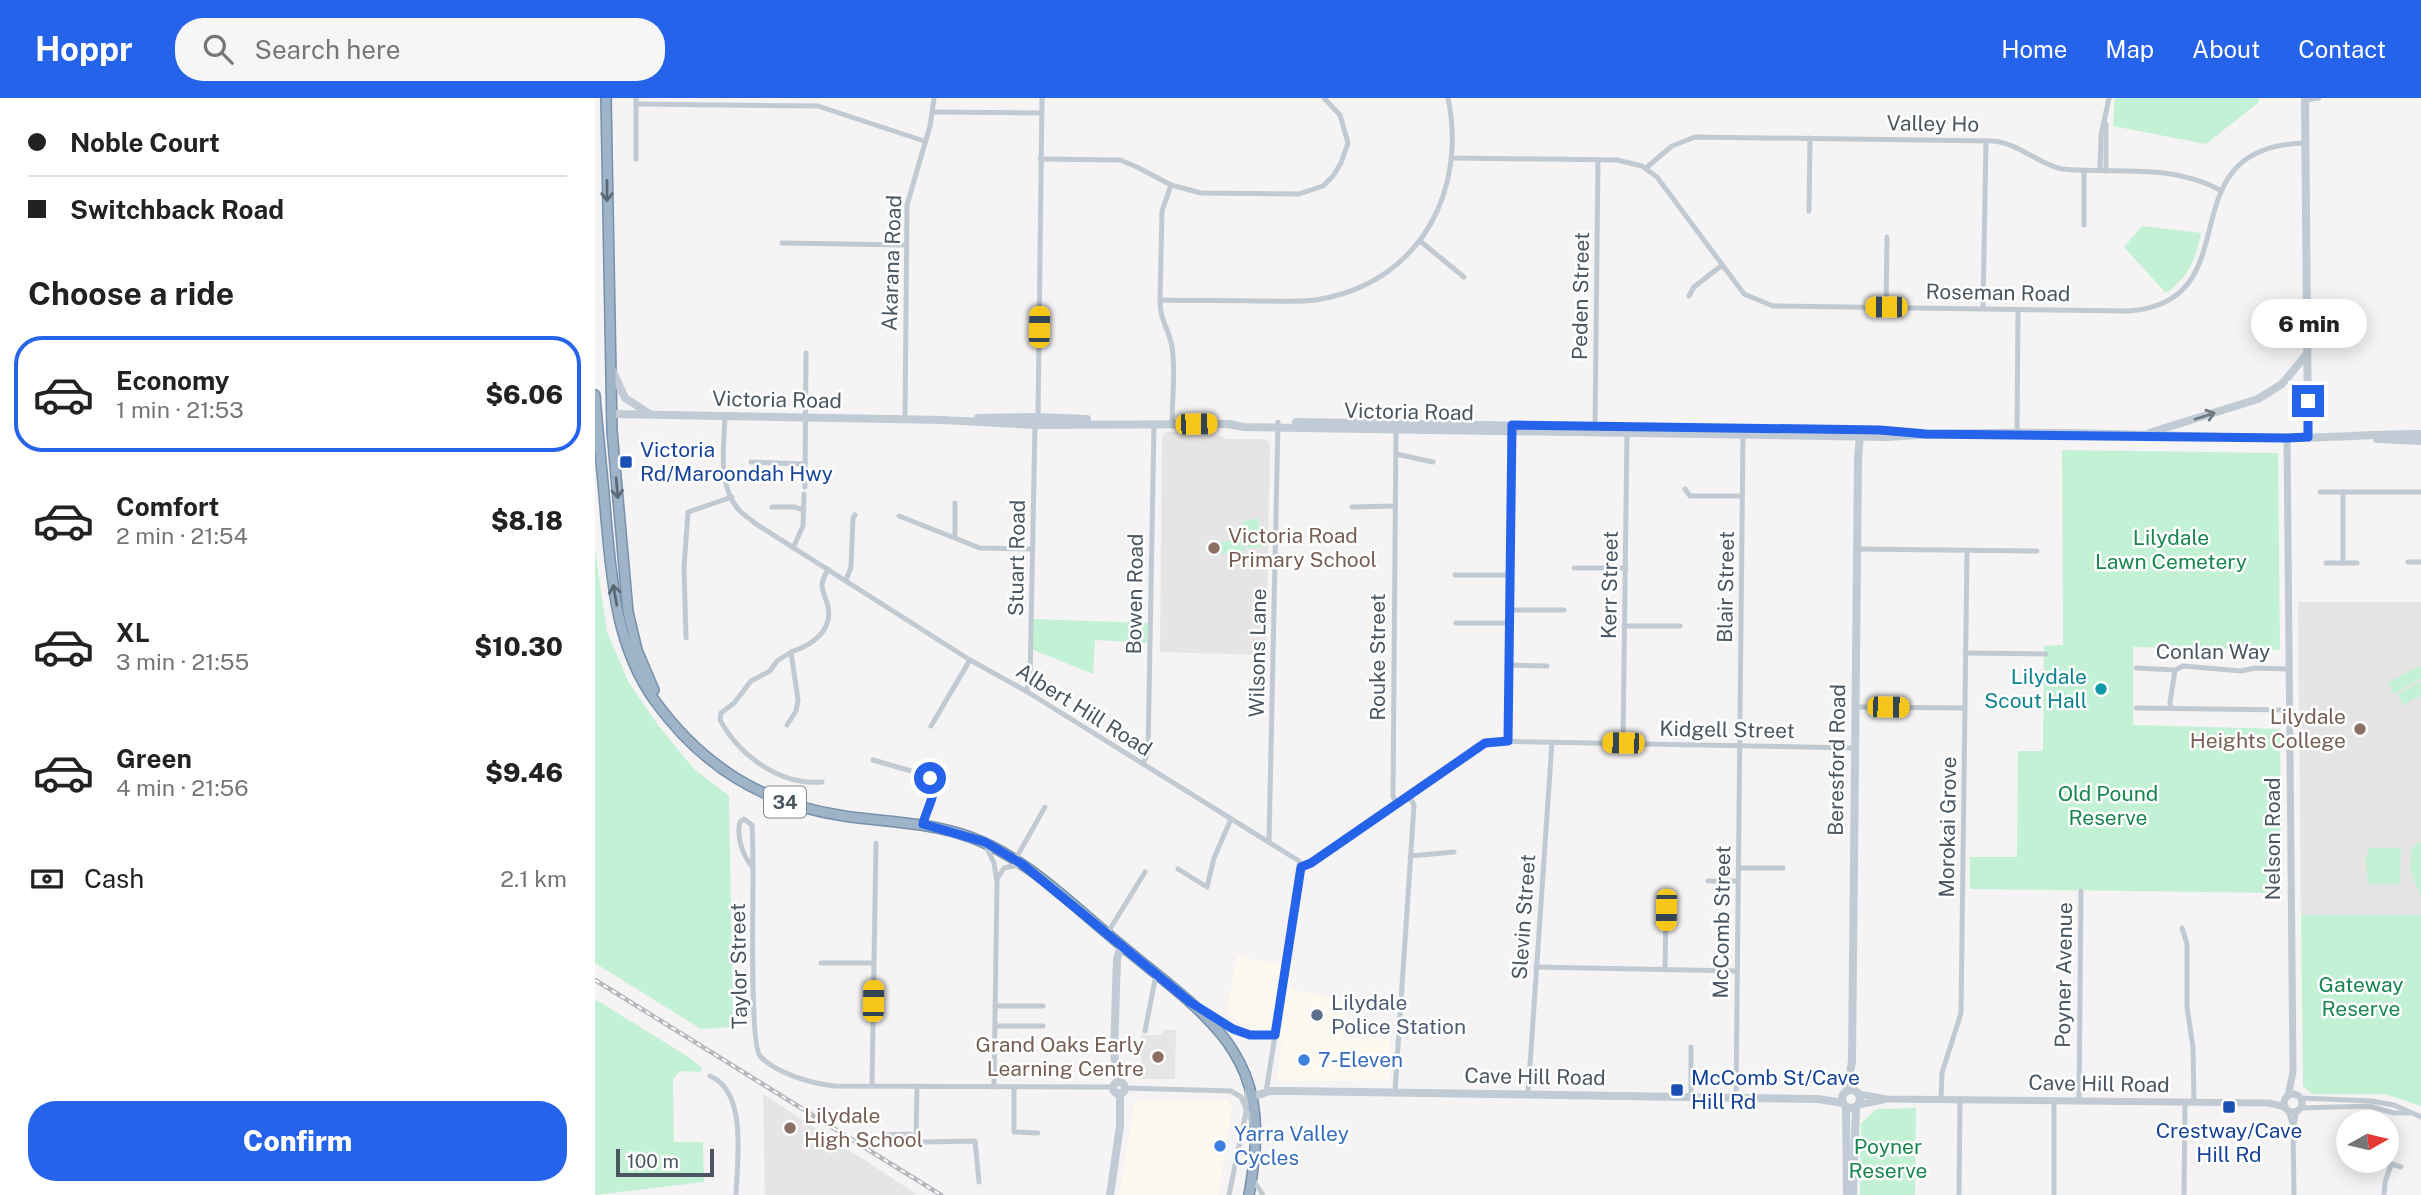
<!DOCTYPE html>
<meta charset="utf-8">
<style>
:root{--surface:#fff;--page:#f6f6f6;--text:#222;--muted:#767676;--line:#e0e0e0;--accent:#2563eb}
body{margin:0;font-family:"Public Sans",sans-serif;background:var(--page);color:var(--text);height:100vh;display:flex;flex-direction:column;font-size:26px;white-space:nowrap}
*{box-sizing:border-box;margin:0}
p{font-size:23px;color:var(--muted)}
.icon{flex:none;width:38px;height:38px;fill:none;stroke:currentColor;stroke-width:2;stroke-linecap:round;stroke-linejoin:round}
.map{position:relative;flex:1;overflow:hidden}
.drawer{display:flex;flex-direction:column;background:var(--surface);width:595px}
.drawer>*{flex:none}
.top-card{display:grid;align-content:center;height:154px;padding:0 28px;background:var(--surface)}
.needle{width:46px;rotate:82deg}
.fabs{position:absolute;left:1741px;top:1012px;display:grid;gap:14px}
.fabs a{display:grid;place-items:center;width:63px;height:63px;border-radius:50%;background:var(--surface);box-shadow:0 4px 18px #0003;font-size:35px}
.scale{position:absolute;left:21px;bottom:18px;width:98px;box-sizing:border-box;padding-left:7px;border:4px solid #4a5661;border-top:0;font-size:19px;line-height:24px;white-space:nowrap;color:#4a5661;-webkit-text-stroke:5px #fff;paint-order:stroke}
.end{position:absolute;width:32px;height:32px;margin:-16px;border:9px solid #2563eb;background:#fff;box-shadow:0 0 0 4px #fff}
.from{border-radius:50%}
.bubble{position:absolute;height:49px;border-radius:24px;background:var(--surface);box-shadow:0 4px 18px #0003;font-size:23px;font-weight:800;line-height:49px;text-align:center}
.car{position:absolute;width:21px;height:42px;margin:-21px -10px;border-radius:9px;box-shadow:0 0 5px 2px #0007;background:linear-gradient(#f5c518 24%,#345 0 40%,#f5c518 0 76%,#345 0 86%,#f5c518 0)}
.top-card b{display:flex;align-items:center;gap:24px;height:66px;font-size:26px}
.top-card b+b{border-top:2px solid var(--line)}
.top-card i{width:18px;height:18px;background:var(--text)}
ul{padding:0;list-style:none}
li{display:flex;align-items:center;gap:21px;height:116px;margin:0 14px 10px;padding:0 14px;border:4px solid transparent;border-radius:28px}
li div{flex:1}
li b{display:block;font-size:26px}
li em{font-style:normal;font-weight:800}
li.current{border-color:var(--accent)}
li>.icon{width:63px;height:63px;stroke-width:1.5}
h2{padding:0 28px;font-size:32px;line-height:84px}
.pay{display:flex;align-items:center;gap:18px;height:77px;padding:0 28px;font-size:26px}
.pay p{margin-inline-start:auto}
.button{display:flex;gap:14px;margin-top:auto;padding:14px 28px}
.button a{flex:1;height:80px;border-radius:28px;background:var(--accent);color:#fff;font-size:28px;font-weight:800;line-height:80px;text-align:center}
header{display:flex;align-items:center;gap:42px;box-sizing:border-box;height:98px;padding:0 35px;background:var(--accent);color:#fff}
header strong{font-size:33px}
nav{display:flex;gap:38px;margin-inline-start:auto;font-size:24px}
.search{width:490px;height:63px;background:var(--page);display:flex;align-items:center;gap:18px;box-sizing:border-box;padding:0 24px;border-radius:28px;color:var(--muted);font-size:26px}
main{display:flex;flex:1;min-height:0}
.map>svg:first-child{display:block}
.commercial{fill:#fdf9ef}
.education{fill:#e6e4e5}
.green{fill:#c3f1d5}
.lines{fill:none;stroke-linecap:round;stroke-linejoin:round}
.trunk-casing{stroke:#7690ad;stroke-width:12}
.minor{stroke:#c1cad2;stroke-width:5}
.tertiary{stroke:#c1cad2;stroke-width:7}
.secondary{stroke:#c1cbd6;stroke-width:8}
.trunk{stroke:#9fb4c9;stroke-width:9}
.rail-casing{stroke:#b5b8bd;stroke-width:4.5}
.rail{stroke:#fff;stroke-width:2;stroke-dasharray:5;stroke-linecap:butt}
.oneway{stroke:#5b6976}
.oneway2{stroke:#6e7984}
.route{stroke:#2563eb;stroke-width:9}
.transit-dot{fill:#1a4fb4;stroke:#fff;stroke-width:2.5}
.education-dot{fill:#8d6e63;stroke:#fff;stroke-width:2.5}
.culture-dot{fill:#0f9aa8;stroke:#fff;stroke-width:2.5}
.service-dot{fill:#5c6f8a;stroke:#fff;stroke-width:2.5}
.shop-dot{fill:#3f7fe0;stroke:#fff;stroke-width:2.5}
.labels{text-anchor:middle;stroke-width:5;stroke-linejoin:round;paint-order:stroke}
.shield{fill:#fff;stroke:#808990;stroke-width:2}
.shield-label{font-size:19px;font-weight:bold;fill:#4a5661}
.street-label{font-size:21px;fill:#4a5661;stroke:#fff}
.transit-label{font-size:21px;fill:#164399;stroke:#fff;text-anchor:start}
.education-label{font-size:21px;fill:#785e54;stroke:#fff;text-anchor:start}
.park-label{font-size:21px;fill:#17864f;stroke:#fff}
.culture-label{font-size:21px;fill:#0d838f;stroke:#fff;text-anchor:end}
.service-label{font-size:21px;fill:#4e5e75;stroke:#fff;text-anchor:start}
.shop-label{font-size:21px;fill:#366cbe;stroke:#fff;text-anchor:start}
</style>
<header>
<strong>Hoppr</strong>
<div class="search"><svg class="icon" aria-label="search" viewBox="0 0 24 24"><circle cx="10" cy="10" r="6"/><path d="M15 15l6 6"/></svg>Search here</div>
<nav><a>Home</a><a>Map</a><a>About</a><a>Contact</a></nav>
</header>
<main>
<section class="drawer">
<div class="top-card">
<b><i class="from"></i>Noble Court</b>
<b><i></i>Switchback Road</b>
</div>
<h2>Choose a ride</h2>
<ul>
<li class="current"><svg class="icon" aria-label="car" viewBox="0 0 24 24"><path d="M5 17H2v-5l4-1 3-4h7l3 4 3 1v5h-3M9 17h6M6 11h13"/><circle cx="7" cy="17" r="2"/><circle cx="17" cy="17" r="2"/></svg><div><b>Economy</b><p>1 min · 21:53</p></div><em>$6.06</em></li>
<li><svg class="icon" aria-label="car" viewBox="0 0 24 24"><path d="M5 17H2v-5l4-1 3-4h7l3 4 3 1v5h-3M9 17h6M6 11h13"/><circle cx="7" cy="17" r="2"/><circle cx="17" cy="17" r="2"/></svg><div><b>Comfort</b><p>2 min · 21:54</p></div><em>$8.18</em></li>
<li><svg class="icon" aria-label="car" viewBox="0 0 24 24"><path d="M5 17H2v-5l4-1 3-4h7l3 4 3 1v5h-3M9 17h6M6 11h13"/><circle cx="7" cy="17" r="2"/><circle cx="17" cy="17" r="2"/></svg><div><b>XL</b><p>3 min · 21:55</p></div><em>$10.30</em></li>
<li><svg class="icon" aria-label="car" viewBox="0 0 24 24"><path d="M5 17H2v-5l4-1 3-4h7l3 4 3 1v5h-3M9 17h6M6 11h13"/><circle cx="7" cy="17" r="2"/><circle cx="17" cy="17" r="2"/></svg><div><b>Green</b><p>4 min · 21:56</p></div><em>$9.46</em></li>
</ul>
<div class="pay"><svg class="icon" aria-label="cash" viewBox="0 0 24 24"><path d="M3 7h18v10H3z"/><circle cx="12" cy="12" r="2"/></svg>Cash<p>2.1 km</p></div>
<div class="button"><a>Confirm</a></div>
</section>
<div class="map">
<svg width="1826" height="1097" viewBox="0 0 1826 1097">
<rect width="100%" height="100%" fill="#f5f3f3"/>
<g class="commercial">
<path d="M642 858 697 869 694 891 751 902 748 940H795L794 983H686L682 979 687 945 652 929 632 916Z"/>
<path d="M540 1002H633L637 1011 623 1097H524Z"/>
</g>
<g class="education">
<path d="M571 334H604L623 337 631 341H670L675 345 671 557 565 554 567 338Z"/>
<path d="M1703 504H1826V817H1706Z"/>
<path d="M568 932H581L580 981H546V937H568Z"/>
<path d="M168 996 323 1097H170Z"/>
</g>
<g class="green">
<path d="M1520 0H1664V4L1611 46 1518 28Z"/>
<path d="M1547 128 1606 135C1601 161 1594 179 1571 195L1529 149Z"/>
<path d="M1467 352 1683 355 1685 552 1538 549V627L1685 631 1686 795 1375 791V759H1422L1423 653H1448L1449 548 1468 547Z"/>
<path d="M663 420 668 448 653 451 648 423Z"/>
<path d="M649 440 651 452 625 457 623 444Z"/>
<path d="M0 453 12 534 34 585 63 627 98 670 134 698 138 929 106 931 0 865Z"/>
<path d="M436 521 553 525 552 545 500 542 498 576 436 551Z"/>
<path d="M1826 567V580L1799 596 1793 585Z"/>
<path d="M1826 583V597L1808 608 1803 596Z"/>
<path d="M1826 742V800L1815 771 1816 752Z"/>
<path d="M1773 750H1806L1805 786H1773L1770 759H1773Z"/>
<path d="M1706 817H1826V1008L1790 996H1717L1708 988Z"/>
<path d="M0 901 95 960 107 970 105 974 85 973 78 981 79 1044H108L109 1084 0 1097Z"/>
<path d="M1321 1010 1320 1097H1265L1266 1025 1282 1011Z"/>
</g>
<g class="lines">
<g class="trunk-casing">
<g id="trunk">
<path d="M11 0 17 333 33 514 42 552 59 592"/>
<path d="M0 297C3 338 8 379 11 420 17 484 21 549 60 603 108 669 168 706 249 718 291 724 334 724 375 739 433 760 479 809 526 847 560 876 598 902 626 936 636 948 644 962 650 976 666 1016 661 1056 654 1097"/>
</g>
</g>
<g class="minor">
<path d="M41 0V61"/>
<path d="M1710 2 1724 0"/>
<path d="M41 6 223 8 329 43"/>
<path d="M338 14 447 15"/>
<path d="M858 60 1022 62 1047 68 1062 79 1149 196 1178 208 1534 213C1661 203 1566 48 1711 45"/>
<path d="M445 61 525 62 542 69 576 87 606 95 704 96 728 88 738 78 746 65 753 45 745 17 729 0"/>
<path d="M1051 70 1077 48 1100 39 1397 43C1424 45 1441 65 1467 71 1521 76 1575 65 1625 92"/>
<path d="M1505 72 1506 37 1514 0"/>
<path d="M1511 73V26"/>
<path d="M576 87 567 113 565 202C565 224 574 230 577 249 581 274 577 301 577 326"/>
<path d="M1214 113 1215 40"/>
<path d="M1489 127V72"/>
<path d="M825 143 869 179"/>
<path d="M187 145 311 147"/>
<path d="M1094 198 1099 189 1126 168"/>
<path d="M565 202C599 203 633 202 667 203 688 203 710 205 731 200 827 180 872 91 853 0"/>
<path d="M1291 209 1292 139"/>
<path d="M1388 210 1391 43"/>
<path d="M130 319C129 348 122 388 144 412 148 417 156 421 161 426L375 562 431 593 704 763 707 769 705 780 671 994"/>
<path d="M443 319 447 0"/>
<path d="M310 322 312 107 335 28 339 0"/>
<path d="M801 329 798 699 803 706"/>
<path d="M1000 332 1003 62"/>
<path d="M1422 336 1423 211"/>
<path d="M801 356 838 364"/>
<path d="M156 364 210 366"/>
<path d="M210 389 211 255"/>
<path d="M1090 391 1095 398H1147"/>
<path d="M1725 394H1826"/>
<path d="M1748 394V465"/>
<path d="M360 405V439"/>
<path d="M177 409H199L209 412"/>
<path d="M757 409 800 408"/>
<path d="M304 418 385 450 438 451"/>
<path d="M198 450 208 428 209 396"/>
<path d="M1262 451 1442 453"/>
<path d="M1813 464H1826"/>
<path d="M1731 465H1762"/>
<path d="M979 470H1031"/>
<path d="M860 477H915"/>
<path d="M251 482 256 469 258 420 260 417"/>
<path d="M914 512H969"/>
<path d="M861 525H914"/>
<path d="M1029 528H1085"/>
<path d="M91 540 89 469 93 414 137 399"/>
<path d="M196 554 182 563 175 573 156 583 139 605 126 615 125 622C144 657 185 688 227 684"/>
<path d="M1370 555 1451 556"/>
<path d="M914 567 952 568"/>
<path d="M1541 570 1580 572 1588 568 1646 573 1660 570 1695 571"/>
<path d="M431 593 435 583 440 327"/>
<path d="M1261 609 1369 610"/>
<path d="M1576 609 1575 604 1580 572"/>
<path d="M1541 610 1695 612"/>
<path d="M192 627 201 613 203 602 196 554C217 547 238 533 233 508 231 501 227 493 227 487 227 482 231 475 233 471"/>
<path d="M336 628 375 562"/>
<path d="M913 643 917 331"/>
<path d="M1028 645 1032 332"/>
<path d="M278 662 330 677 339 684C341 698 330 712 328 726"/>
<path d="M548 666 553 654 559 326"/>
<path d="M674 744 683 324"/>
<path d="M390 746 399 765 402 784 399 989"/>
<path d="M815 758 859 754"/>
<path d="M420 762 450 709"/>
<path d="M707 769 716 765 896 643 1260 650"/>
<path d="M158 770C148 758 141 739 145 724L149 721 157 727C158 745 158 763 158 780 158 805 155 947 165 958 180 975 218 986 240 988L518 989"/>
<path d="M1143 770H1188"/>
<path d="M583 771 612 789 619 760 636 721"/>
<path d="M402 781 409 770 427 766"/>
<path d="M1113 783H1143"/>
<path d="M1587 830 1592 846V909L1598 949 1599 1004"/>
<path d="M512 836 550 774"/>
<path d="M226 865H278"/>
<path d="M941 869 1142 873"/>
<path d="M1070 872 1071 812"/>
<path d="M400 908H448"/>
<path d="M604 909 647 935 680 937"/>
<path d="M400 928H448"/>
<path d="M550 933 561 877"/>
<path d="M115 978C153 994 142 1063 141 1097"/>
<path d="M277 987 281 745"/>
<path d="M419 989V1034L443 1035"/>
<path d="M529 990 636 993 646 999 658 1027"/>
<path d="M800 994 819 707 814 698"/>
<path d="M933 996 957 644"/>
<path d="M1096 999V949"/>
<path d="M1141 1000 1148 335"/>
<path d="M1705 1000 1777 1003 1799 1007 1826 1019"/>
<path d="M1346 1001 1347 975 1366 915 1372 453"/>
<path d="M1484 1003 1486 793"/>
<path d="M1705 1010 1774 1008 1799 1015H1814"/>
<path d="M1693 1012 1698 1029"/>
<path d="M290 1037 315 1036 327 1044 380 1043 384 1084"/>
<path d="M321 1039 322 988"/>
<path d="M1787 1063 1806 1069"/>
<path d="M657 1080 668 1097"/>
<path d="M634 1097 651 1014 652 994"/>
<path d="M1364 1097 1365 1001"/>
<path d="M1459 1097V1003"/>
<path d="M1589 1097 1590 1004"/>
<path d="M1699 1097 1698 1032 1702 1012"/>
<path d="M1789 1097 1790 1084 1796 1067"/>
</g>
<g class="tertiary">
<path d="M1692 340 1698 974 1693 998"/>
<path d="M1263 996 1292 1001 1674 1005 1690 1009"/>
<circle cx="1698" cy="1005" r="9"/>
<path d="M1263 1007 1288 1002"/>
</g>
<g class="secondary">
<path d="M1710 0 1713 339"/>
<path d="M17 272 30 300 55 316"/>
<path d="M16 316 349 322"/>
<path d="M383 320 443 319 492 321"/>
<path d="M347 322 440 327 636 326"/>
<path d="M701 324 1307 334"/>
<path d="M633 326 649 329 1293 339C1424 330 1556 338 1687 340 1734 340 1780 336 1826 336"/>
<path d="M1554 335 1663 301 1687 286 1712 256"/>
<path d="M1782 341 1826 343"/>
<path d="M523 984 519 955 522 861 526 847"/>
<circle cx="524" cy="990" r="6"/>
<circle cx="1256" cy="1001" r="9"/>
<path d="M1252 993 1257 963 1263 362 1265 335"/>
<path d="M657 999 675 993H694L1223 1001 1248 1005"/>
<path d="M1251 1009 1252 1097"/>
<path d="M515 1097 525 1028V995"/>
<path d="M1258 1097 1261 1009"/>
</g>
<use href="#trunk" class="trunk"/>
<g class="rail-casing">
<path id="rail" d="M0 882 346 1097"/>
</g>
<use href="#rail" class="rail"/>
</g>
<defs><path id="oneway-shaft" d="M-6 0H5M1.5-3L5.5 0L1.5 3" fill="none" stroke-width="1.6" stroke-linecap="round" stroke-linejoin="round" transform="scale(1.75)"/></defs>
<g class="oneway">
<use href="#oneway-shaft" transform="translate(12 93) rotate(90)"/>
<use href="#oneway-shaft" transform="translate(22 390) rotate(85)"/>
<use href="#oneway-shaft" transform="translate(20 497) rotate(-100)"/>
</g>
<use class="oneway2" href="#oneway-shaft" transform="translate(1610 318) rotate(-18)"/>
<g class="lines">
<path class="route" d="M335 680C345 692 331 711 328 726L390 744 427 766 595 904 638 931 655 937H680L706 769 716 765 890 645 913 643 917 327 1285 332 1331 336 1692 340 1713 339V303"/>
</g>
<g class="transit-dot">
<rect x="24" y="357" width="14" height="14" rx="3.5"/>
<rect x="1075" y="985" width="14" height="14" rx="3.5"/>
<rect x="1627" y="1002" width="14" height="14" rx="3.5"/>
</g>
<g class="education-dot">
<circle cx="619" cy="450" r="7"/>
<circle cx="1765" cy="631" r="7"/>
<circle cx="563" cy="959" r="7"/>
<circle cx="195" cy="1030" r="7"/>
</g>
<circle class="culture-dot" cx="1506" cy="591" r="7"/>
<circle class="service-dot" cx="722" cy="917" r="7"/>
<g class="shop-dot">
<circle cx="709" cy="962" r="7"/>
<circle cx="625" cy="1048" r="7"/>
</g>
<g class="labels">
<rect class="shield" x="169" y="688.5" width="42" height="31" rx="5"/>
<g class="shield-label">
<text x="190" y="711">34</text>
</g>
<g class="street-label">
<text transform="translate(1338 26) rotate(1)" y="7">Valley Ho</text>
<text transform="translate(297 165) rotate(-88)" y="7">Akarana Road</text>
<text transform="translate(1403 195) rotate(1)" y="7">Roseman Road</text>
<text transform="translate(986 198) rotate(-89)" y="7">Peden Street</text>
<text transform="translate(182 302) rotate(1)" y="7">Victoria Road</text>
<text transform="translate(814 314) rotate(1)" y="7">Victoria Road</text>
<text transform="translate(422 460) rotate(-89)" y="7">Stuart Road</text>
<text transform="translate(1015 487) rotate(-89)" y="7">Kerr Street</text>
<text transform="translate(1131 489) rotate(-89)" y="7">Blair Street</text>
<text transform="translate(540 496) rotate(-89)" y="7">Bowen Road</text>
<text x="1618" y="561">Conlan Way</text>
<text transform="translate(663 555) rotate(-89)" y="7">Wilsons Lane</text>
<text transform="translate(783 559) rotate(-90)" y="7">Rouke Street</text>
<text transform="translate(489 612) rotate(32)" y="7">Albert Hill Road</text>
<text transform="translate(1132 632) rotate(1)" y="7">Kidgell Street</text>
<text transform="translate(1242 662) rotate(-89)" y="7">Beresford Road</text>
<text transform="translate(1353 729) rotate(-89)" y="7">Morokai Grove</text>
<text transform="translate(1678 741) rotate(-90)" y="7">Nelson Road</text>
<text transform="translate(929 819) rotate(-86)" y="7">Slevin Street</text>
<text transform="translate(1127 824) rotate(-89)" y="7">McComb Street</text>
<text transform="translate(144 868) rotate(-91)" y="7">Taylor Street</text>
<text transform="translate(1469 877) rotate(-89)" y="7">Poyner Avenue</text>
<text transform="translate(940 979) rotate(1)" y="7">Cave Hill Road</text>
<text transform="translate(1504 986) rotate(1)" y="7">Cave Hill Road</text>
</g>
<g class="transit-label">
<text x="45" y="359">Victoria<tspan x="45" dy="24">Rd/Maroondah Hwy</tspan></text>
<text x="1096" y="987">McComb St/Cave<tspan x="1096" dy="24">Hill Rd</tspan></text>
<text x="1634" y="1040" text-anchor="middle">Crestway/Cave<tspan x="1634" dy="24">Hill Rd</tspan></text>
</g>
<g class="education-label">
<text x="633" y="445">Victoria Road<tspan x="633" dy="24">Primary School</tspan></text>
<text x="1751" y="626" text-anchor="end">Lilydale<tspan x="1751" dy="24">Heights College</tspan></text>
<text x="549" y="954" text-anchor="end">Grand Oaks Early<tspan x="549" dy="24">Learning Centre</tspan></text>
<text x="209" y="1025">Lilydale<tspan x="209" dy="24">High School</tspan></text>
</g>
<g class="park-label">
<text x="1576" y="447">Lilydale<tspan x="1576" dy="24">Lawn Cemetery</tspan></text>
<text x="1513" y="703">Old Pound<tspan x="1513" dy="24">Reserve</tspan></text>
<text x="1766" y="894">Gateway<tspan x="1766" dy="24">Reserve</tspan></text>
<text x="1293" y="1056">Poyner<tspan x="1293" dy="24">Reserve</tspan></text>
</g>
<g class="culture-label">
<text x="1492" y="586">Lilydale<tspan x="1492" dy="24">Scout Hall</tspan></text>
</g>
<g class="service-label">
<text x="736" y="912">Lilydale<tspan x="736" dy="24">Police Station</tspan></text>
</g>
<g class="shop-label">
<text x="723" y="969">7-Eleven</text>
<text x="639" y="1043">Yarra Valley<tspan x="639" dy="24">Cycles</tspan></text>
</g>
</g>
</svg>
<div class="fabs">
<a><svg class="needle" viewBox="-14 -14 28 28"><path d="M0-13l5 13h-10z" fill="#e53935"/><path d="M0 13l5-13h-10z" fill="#767676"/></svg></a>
</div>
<div class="scale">100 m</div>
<i class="end from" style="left:335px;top:680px"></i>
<i class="end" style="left:1713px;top:303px"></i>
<div class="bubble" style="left:1656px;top:201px;width:116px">6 min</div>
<i class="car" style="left:1291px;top:209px;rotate:270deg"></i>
<i class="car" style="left:444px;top:229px;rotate:1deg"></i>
<i class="car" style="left:601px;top:326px;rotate:89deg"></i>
<i class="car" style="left:1293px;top:609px;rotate:91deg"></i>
<i class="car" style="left:1028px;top:645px;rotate:271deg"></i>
<i class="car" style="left:1071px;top:812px;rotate:181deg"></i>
<i class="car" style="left:278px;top:903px;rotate:1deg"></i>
</div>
</main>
